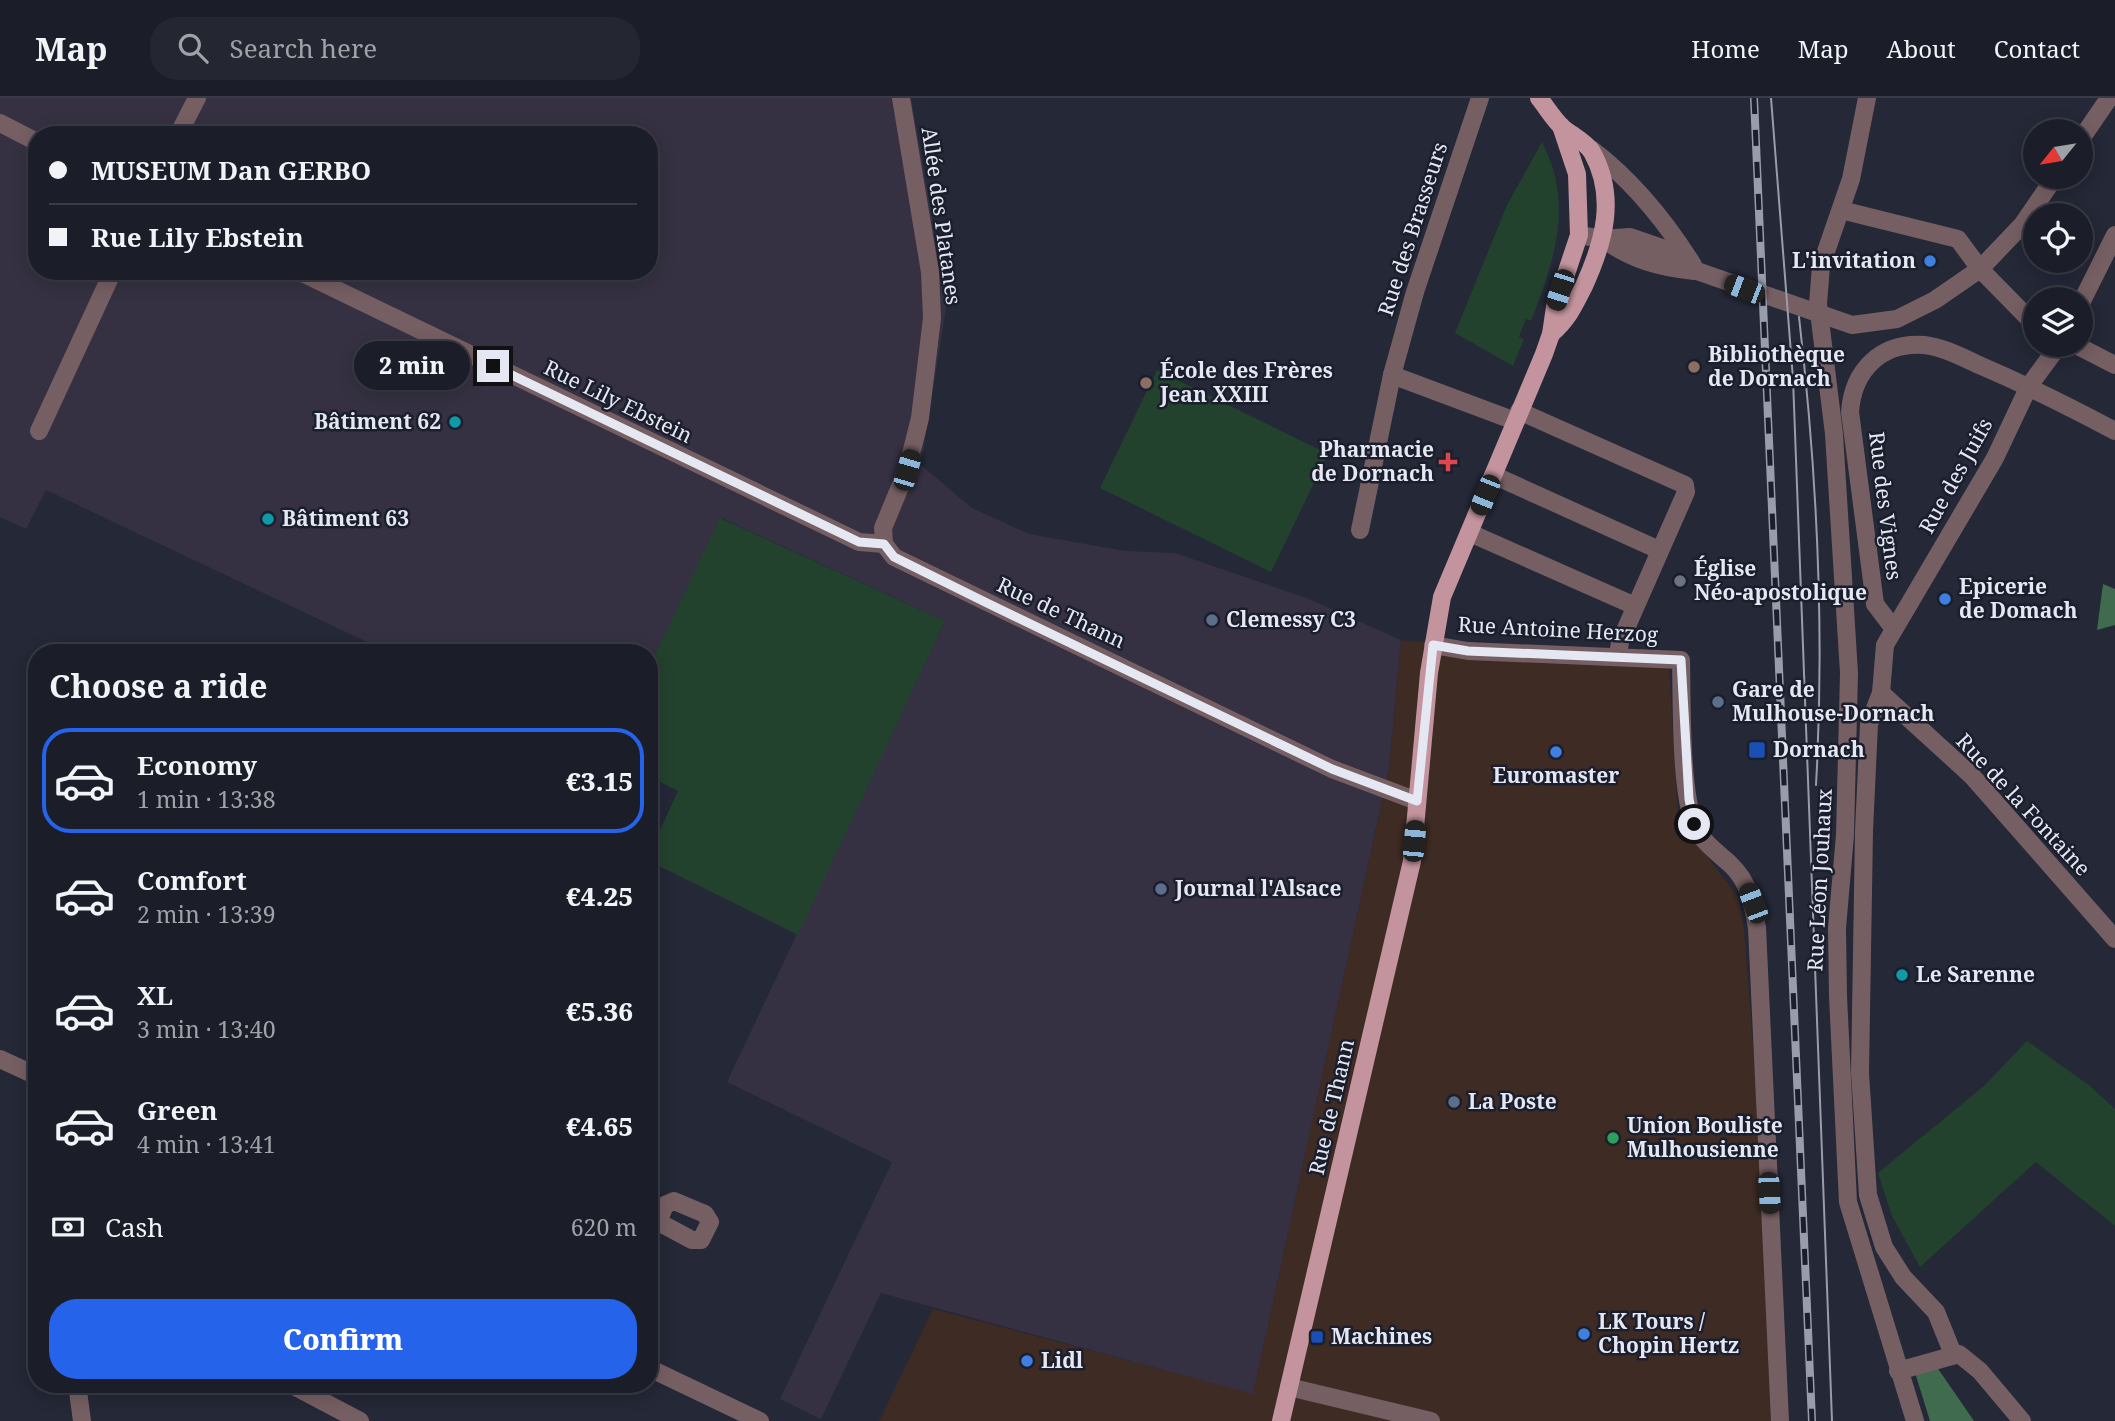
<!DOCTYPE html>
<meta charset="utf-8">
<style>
:root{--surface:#1b1e29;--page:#242731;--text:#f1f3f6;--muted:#a0a2a8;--line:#393c46;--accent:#2563eb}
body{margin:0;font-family:"Noto Serif",serif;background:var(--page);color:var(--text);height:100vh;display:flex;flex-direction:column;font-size:26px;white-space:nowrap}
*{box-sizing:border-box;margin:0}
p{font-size:23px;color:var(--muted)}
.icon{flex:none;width:38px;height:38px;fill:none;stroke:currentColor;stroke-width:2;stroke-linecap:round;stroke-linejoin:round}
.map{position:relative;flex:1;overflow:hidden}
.panel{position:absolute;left:28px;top:546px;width:630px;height:749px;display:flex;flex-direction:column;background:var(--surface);border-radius:28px;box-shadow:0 4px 18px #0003,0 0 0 2px var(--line)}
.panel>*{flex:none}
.hud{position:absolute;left:28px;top:28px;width:630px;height:154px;border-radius:28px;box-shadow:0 4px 18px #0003,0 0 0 2px var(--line);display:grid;align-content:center;height:154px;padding:0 21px;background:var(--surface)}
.needle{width:46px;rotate:240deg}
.controls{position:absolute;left:2023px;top:21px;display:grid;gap:14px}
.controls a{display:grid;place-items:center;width:70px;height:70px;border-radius:50%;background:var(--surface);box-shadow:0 4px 18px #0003,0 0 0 2px var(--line);font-size:35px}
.end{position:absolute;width:32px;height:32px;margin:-16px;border:9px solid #e5e8f3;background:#111;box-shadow:0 0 0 4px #111}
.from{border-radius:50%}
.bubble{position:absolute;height:49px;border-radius:24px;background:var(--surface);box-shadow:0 4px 18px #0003,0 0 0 2px var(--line);font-size:23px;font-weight:800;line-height:49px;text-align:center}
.car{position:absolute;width:21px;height:42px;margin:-21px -10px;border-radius:9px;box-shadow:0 0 5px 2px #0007;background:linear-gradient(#222 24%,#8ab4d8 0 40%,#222 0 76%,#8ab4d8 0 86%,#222 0)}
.hud b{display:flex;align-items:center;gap:24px;height:66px;font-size:26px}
.hud b+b{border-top:2px solid var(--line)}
.hud i{width:18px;height:18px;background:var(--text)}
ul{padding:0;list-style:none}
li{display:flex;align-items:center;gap:21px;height:105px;margin:0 14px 10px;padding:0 7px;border:4px solid transparent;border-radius:28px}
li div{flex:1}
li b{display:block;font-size:26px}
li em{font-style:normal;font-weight:800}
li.active{border-color:var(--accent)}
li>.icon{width:63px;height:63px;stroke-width:1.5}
h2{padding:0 21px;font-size:32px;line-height:84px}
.pay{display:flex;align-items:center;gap:18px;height:77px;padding:0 21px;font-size:26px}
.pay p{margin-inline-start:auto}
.action{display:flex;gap:14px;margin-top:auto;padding:14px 21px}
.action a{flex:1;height:80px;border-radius:28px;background:var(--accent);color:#fff;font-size:28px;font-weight:800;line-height:80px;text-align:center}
header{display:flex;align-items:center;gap:42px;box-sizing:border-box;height:98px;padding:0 35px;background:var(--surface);border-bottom:2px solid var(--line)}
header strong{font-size:33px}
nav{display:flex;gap:38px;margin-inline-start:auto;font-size:24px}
.search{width:490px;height:63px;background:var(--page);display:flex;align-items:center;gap:18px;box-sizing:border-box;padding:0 24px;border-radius:28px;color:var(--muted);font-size:26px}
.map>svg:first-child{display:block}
.commercial{fill:#3d2b24}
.industrial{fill:#353142;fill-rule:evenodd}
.green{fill:#23422e}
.forest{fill:#406b4f}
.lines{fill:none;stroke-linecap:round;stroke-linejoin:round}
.minor{stroke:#765f63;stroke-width:18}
.major{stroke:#c3949d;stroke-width:18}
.tram{stroke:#999da9;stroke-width:2}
.rail-casing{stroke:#999da9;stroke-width:8}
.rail{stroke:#1a1e2d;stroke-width:5;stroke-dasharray:16;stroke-linecap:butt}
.route{stroke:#e5e8f3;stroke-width:9}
.shop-dot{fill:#3f7fe0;stroke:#1a1e2d;stroke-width:2.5}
.education-dot{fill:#8d6e63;stroke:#1a1e2d;stroke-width:2.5}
.culture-dot{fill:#0f9aa8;stroke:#1a1e2d;stroke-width:2.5}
.health-dot{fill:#e0444e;stroke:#1a1e2d;stroke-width:2.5}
.worship-dot{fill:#6b7280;stroke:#1a1e2d;stroke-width:2.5}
.service-dot{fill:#5c6f8a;stroke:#1a1e2d;stroke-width:2.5}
.transit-dot{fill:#1a4fb4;stroke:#1a1e2d;stroke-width:2.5}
.leisure-dot{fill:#2e9e5b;stroke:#1a1e2d;stroke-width:2.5}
.labels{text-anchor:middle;stroke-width:5;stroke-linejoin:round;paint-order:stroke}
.street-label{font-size:21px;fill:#e5e8f3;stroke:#1a1e2d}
.poi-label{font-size:21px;font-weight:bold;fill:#e5e8f3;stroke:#1a1e2d;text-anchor:start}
</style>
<header>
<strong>Map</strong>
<div class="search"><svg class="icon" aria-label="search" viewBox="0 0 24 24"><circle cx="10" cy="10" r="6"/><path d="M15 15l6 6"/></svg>Search here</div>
<nav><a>Home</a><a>Map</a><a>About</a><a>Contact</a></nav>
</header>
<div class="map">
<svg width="2115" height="1323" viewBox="0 0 2115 1323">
<rect width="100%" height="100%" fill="#242837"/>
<path class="commercial" d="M1401 542 1669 567 1678 720 1738 799 1744 830 1782 1323H879L933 1211 1253 1295 1389 670Z"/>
<path class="industrial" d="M0 0H911L947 204 921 367 972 410 1029 436 1125 453 1175 455 1309 501 1401 542 1389 670 1253 1296 881 1195 821 1321 780 1301 892 1064 727 984 945 523 721 420 649 569V555H390L46 392 26 431 0 419ZM37 37H649V173H37Z"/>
<g class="green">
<path d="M1542 44C1574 106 1555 161 1531 223L1526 221 1519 239 1524 241 1513 268 1455 235 1507 107Z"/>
<path d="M1157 272 1328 356 1271 474 1100 390Z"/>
<path d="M720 420 945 523 798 837 649 763V756L678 693 649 678V569Z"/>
<path d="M2027 943 2090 988 2115 1011V1128L2036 1064 1920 1169 1892 1118 1878 1075 1985 987Z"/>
</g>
<g class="forest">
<path d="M2103 486 2115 491V527L2097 532Z"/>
<path d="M1932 1262 1974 1323H1930L1913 1268Z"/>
</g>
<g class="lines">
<g class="minor">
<path d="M1867 0 1851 81 1821 168 1818 206 1834 336 1849 575 1845 737 1837 830 1838 898 1848 1104 1915 1323"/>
<path d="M0 25 37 44"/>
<path d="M178 37 197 0"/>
<path d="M2081 41 2109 0"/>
<path d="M1591 51C1632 82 1666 124 1693 167"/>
<path d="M1841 112 1958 141 1980 171 2022 127 2055 79"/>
<path d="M1579 137 1603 141 1630 139 1662 150 1697 173 1852 227 1897 221 1935 202 1980 171 2035 227"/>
<path d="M1603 141C1632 162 1659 169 1694 173"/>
<path d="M298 173 859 444 884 446"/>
<path d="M2081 205 2115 137"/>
<path d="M2076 247 2115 267"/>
<path d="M1392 277 1515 323"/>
<path d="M1519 313 1685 387 1686 394 1620 544 1618 558"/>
<path d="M39 333 113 173"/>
<path d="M1493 377 1659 452"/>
<path d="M1360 432 1392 277 1415 194 1480 0"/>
<path d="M1470 435 1635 508"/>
<path d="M884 446 894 459 1332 671 1417 703"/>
<path d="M884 446 883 430 907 372 920 320 932 220 930 174 901 0"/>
<path d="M1894 531 1875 506 1850 314C1853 272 1881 244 1924 247 1943 249 1962 259 1979 267 2026 287 2070 309 2115 333"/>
<path d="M1433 547 1468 553 1681 562C1682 601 1680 695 1695 728 1703 745 1717 754 1731 767 1749 784 1753 806 1757 830L1780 1323"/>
<path d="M1881 595 1972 678 2115 841"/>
<path d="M0 961 37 978"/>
<path d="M649 1119 692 1142H701L710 1124 705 1116 674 1103 665 1107 658 1124"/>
<path d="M1953 1256 1936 1214 1903 1179 1884 1149 1868 1097 1860 975 1864 733 1869 626 1881 595 1885 547 1995 360 2029 288 2059 247"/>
<path d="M649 1270 760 1323"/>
<path d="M1898 1273 1959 1256 1980 1273 2022 1323"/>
<path d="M77 1286 82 1323"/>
<path d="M290 1286 360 1323"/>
<path d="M1289 1289 1431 1323"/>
</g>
<g class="major">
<path d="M1539 0C1547 10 1554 22 1563 30 1571 37 1586 44 1592 54 1617 99 1604 144 1584 188 1574 208 1568 221 1551 236"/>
<path d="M1281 1323 1412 763 1429 575 1442 499 1544 256 1551 236 1555 209 1579 137 1577 76 1561 28"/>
</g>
<g class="tram">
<path d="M1771 0 1793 281 1832 1323"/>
<path d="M1799 219C1817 375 1825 529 1816 687"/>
</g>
<g class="rail-casing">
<path id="rail" d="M1754 0 1812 1323"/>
</g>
<use href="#rail" class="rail"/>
</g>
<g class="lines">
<path class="route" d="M493 268 859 444 884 446 894 459 987 505 1332 671 1417 703 1433 547 1468 553 1681 562 1689 701 1694 726"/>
</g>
<g class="shop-dot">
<circle cx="1930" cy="163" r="7"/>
<circle cx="1945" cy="501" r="7"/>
<circle cx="1556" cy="654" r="7"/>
<circle cx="1584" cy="1236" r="7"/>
<circle cx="1027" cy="1263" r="7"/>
</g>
<g class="education-dot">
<circle cx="1694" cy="269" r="7"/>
<circle cx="1146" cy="285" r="7"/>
</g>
<g class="culture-dot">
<circle cx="455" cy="324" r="7"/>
<circle cx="268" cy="421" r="7"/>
<circle cx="1902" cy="877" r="7"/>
</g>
<path class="health-dot" d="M1444.5 353.5h7v7h7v7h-7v7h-7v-7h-7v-7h7z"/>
<circle class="worship-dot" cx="1680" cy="483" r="7"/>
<g class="service-dot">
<circle cx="1212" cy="522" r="7"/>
<circle cx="1718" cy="604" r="7"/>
<circle cx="1161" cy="791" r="7"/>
<circle cx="1454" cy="1004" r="7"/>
</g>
<g class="transit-dot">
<rect x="1748" y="643" width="18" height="18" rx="3.5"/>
<rect x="1310" y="1232" width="14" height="14" rx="3.5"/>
</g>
<circle class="leisure-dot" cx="1613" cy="1040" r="7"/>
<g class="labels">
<g class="street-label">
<text transform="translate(941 118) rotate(82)" y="7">Allée des Platanes</text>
<text transform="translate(1413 131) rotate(-72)" y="7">Rue des Brasseurs</text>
<text transform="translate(618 304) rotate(26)" y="7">Rue Lily Ebstein</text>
<text transform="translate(1956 378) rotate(-61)" y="7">Rue des Juifs</text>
<text transform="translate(1885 408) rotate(83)" y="7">Rue des Vignes</text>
<text transform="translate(1061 515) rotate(25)" y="7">Rue de Thann</text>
<text transform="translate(1558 532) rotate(3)" y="7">Rue Antoine Herzog</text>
<text transform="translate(2023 707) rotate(47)" y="7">Rue de la Fontaine</text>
<text transform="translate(1820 782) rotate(-87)" y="7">Rue Léon Jouhaux</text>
<text transform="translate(1332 1009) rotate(-77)" y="7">Rue de Thann</text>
</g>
<g class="poi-label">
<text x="1916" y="170" text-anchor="end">L'invitation</text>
<text x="1708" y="264">Bibliothèque<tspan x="1708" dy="24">de Dornach</tspan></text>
<text x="1160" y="280">École des Frères<tspan x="1160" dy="24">Jean XXIII</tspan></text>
<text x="441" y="331" text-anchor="end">Bâtiment 62</text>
<text x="1434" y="359" text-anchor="end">Pharmacie<tspan x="1434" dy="24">de Dornach</tspan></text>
<text x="282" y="428">Bâtiment 63</text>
<text x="1694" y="478">Église<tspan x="1694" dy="24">Néo-apostolique</tspan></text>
<text x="1959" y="496">Epicerie<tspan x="1959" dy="24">de Domach</tspan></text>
<text x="1226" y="529">Clemessy C3</text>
<text x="1732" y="599">Gare de<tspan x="1732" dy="24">Mulhouse-Dornach</tspan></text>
<text x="1773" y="659">Dornach</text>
<text x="1556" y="685" text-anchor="middle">Euromaster</text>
<text x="1175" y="798">Journal l'Alsace</text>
<text x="1916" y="884">Le Sarenne</text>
<text x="1468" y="1011">La Poste</text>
<text x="1627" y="1035">Union Bouliste<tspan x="1627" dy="24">Mulhousienne</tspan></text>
<text x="1598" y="1231">LK Tours /<tspan x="1598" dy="24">Chopin Hertz</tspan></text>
<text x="1331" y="1246">Machines</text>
<text x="1041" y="1270">Lidl</text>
</g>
</g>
</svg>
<div class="controls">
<a><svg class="needle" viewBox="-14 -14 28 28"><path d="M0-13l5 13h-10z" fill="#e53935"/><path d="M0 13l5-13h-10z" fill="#a0a2a8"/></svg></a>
<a><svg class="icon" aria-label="locate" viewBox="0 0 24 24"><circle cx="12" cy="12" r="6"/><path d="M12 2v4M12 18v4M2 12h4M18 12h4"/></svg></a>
<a><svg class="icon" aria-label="layers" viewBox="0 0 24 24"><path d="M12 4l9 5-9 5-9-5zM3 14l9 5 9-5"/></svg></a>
</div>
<i class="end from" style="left:1694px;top:726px"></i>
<i class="end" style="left:493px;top:268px"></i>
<div class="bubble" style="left:354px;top:243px;width:116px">2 min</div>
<i class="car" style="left:1744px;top:191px;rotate:291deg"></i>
<i class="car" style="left:1560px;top:192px;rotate:198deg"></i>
<i class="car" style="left:907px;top:372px;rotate:16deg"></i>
<i class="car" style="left:1485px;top:397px;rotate:202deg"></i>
<i class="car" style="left:1414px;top:743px;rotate:5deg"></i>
<i class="car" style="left:1753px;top:805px;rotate:339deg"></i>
<i class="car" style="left:1769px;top:1095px;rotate:177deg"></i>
<div class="hud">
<b><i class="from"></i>MUSEUM Dan GERBO</b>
<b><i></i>Rue Lily Ebstein</b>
</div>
<section class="panel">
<h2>Choose a ride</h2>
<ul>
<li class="active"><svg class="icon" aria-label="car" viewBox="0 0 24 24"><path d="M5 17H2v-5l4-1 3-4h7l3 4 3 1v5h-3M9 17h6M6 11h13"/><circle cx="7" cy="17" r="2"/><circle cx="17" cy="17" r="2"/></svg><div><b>Economy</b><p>1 min · 13:38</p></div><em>€3.15</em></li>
<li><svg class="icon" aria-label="car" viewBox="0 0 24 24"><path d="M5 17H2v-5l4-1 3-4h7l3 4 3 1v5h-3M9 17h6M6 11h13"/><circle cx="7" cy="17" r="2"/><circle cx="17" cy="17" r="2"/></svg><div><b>Comfort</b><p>2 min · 13:39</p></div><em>€4.25</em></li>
<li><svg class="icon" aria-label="car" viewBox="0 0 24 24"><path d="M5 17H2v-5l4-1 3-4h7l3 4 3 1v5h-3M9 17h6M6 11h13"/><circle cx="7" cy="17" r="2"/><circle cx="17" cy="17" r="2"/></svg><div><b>XL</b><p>3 min · 13:40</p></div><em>€5.36</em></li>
<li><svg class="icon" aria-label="car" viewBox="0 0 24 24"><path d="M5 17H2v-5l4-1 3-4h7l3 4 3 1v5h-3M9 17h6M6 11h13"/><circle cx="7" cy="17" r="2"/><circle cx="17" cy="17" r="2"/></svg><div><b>Green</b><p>4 min · 13:41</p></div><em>€4.65</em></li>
</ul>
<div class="pay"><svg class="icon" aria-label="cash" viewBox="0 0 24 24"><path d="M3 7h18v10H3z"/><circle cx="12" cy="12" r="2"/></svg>Cash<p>620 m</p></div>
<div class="action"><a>Confirm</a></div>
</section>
</div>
